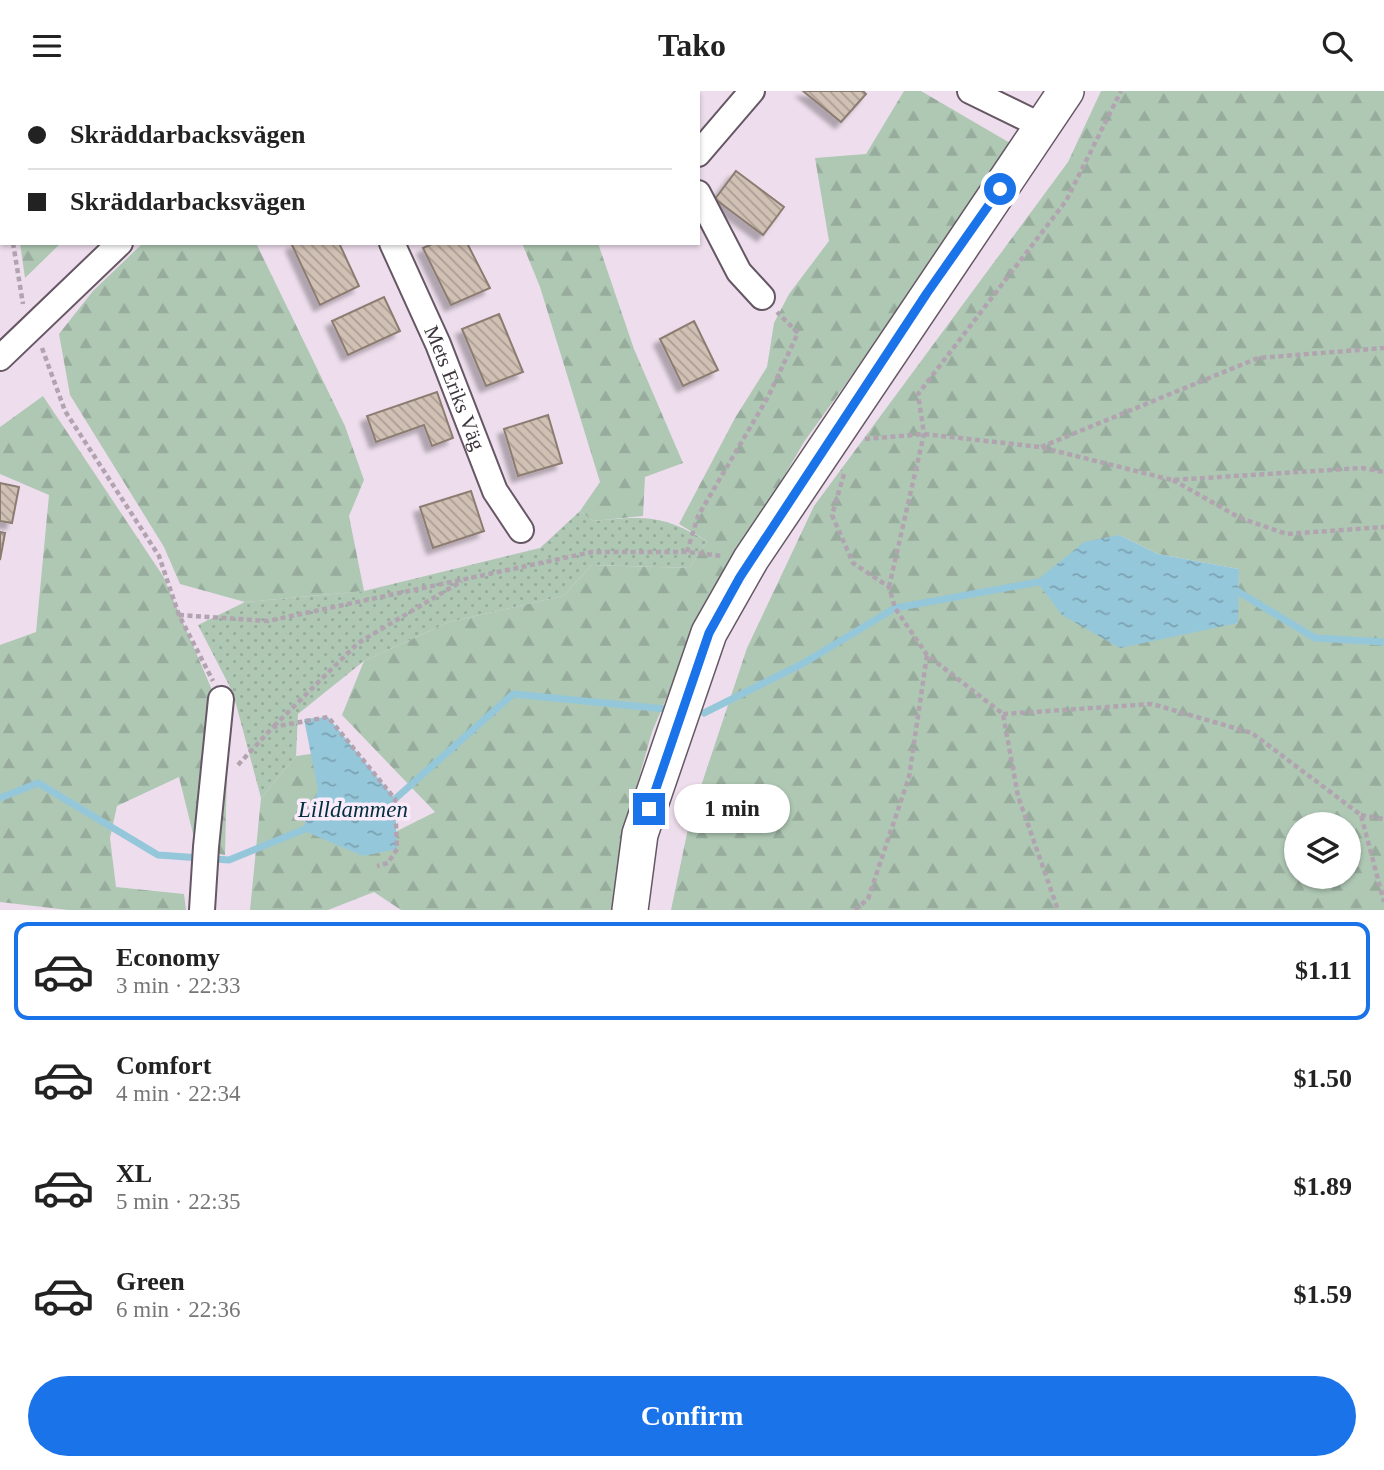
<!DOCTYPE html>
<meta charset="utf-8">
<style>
:root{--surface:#fff;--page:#f2f2f2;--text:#222;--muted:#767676;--line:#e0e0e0;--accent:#1a73e8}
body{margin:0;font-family:"Times New Roman",serif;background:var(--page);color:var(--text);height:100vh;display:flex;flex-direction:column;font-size:26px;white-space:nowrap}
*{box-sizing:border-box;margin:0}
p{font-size:23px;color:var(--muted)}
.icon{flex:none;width:38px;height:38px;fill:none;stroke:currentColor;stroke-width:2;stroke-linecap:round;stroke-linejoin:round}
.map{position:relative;height:819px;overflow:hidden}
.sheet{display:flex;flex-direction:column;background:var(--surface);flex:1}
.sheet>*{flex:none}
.hud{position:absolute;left:0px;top:0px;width:700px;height:154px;box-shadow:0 2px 5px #0004;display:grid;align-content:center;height:154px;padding:0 28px;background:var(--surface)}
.fabs{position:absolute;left:1284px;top:721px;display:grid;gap:14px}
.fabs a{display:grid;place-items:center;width:77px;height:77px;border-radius:50%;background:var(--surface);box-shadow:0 2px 5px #0004;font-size:35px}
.end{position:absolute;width:32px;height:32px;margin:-16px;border:9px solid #1a73e8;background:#fff;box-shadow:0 0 0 4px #fff}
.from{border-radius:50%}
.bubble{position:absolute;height:49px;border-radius:24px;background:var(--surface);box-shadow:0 2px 5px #0004;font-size:23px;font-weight:800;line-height:49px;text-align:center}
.hud b{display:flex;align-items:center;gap:24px;height:66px;font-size:26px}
.hud b+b{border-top:2px solid var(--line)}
.hud i{width:18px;height:18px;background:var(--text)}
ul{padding:12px 0 0;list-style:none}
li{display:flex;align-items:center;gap:21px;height:98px;margin:0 14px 10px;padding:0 14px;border:4px solid transparent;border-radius:14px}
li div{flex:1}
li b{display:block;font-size:26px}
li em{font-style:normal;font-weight:800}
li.current{border-color:var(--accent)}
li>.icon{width:63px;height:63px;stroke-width:1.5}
.button{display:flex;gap:14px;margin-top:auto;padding:14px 28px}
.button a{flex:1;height:80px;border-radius:42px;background:var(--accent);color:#fff;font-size:28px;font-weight:800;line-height:80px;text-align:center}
header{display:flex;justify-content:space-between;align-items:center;height:91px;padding:0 28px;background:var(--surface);font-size:32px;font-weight:800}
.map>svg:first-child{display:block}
.grass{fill:url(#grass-dots)}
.forest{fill:url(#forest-firs);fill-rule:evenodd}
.water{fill:url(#water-ripples)}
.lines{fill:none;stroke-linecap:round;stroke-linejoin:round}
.stream{stroke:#95c7da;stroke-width:7}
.building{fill:url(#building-back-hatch);stroke:#8c7c71;stroke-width:2;filter:url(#shadow)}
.street-casing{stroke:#655764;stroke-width:28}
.secondary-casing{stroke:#655764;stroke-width:38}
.path{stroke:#b1a4b0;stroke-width:4.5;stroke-dasharray:5 3.5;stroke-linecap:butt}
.street{stroke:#fff;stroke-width:24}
.secondary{stroke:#fff;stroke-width:35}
.route{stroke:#1a73e8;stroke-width:9}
.labels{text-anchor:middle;stroke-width:7;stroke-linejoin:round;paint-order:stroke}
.street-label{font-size:21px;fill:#3c353b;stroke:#fbebfa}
.water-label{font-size:23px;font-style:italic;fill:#00303e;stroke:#fbebfa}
</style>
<header><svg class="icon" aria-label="menu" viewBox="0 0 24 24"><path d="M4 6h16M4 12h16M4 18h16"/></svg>Tako<svg class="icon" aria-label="search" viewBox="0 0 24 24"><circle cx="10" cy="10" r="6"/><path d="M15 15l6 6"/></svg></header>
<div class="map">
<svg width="1384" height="819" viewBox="0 0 1384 819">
<defs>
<pattern id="grass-dots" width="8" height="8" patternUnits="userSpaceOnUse" patternTransform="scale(1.75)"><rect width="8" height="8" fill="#afc8b4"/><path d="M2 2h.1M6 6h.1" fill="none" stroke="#97ac9c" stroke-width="1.8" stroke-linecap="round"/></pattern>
<pattern id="forest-firs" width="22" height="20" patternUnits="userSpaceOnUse" patternTransform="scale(1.75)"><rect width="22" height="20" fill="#afc8b4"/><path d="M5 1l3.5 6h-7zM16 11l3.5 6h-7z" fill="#97ac9c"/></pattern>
<pattern id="water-ripples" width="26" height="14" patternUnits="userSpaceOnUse" patternTransform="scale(1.75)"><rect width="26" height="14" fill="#95c7da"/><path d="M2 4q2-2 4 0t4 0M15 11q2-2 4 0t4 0" fill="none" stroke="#7ba2b2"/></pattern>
<pattern id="building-back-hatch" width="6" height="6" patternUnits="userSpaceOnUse" patternTransform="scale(1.75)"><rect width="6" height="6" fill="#d1c0b4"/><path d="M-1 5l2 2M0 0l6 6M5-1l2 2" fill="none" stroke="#ab9d94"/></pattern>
<filter id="shadow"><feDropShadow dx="-6" dy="6" stdDeviation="2" flood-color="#0004"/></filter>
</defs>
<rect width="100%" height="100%" fill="#eedeed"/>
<path class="grass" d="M580 420 593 430C643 425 662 423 707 450L690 477 592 474 563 505 449 531 364 570 298 623 296 665 261 707 233 602 198 534 245 511 364 500 540 457Z"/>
<g class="forest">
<path d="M0 0H218L2 2V39Z"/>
<path d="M904 0H921L1010 52 968 122 804 351 697 535 652 641 625 736 612 819H401L374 801 328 819H250L261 707 296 665 318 662 371 753 435 721 342 624 364 570 449 531 563 505 592 474 690 477 707 450 679 433 735 327 767 276 774 232 789 203 829 150 815 67 866 63Z"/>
<path d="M1101 0H1384V819H671L690 728 747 557 814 415 1068 71ZM1119 444 1158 463 1239 478 1237 533ZM1297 733H1349V786H1297Z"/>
<path d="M20 152H61L25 187Z"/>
<path d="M143 152H256L345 335 364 389 349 425 364 500 245 511 180 493 164 456 70 304 59 243 93 200Z"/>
<path d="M522 152H598L634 258 683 372 645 386 643 425 593 430 580 420 600 391 540 196Z"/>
<path d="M43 305 163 485 228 636 225 764 197 759 179 686 117 715 110 747 116 796 184 803 186 819H68L0 811V554L36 541 49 404 0 383V336Z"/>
</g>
<g class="water">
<path d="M1119 444 1158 463 1239 478 1238 532 1120 557 1062 524 1036 490 1084 451Z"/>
<path d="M328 626 395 708 397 758 363 765 302 739 318 699 304 628Z"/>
</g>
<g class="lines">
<g class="stream">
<path d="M1227 500H1237L1315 547 1384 551"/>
<path d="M704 622 802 573 895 517 1044 490"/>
<path d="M0 707 38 692 158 764 229 769 310 736"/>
<path d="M388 710 395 708 513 603 665 618"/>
</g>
</g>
<g class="building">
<path d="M634 0H686L688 2H637Z"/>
<path d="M803 0H863L866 3 841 31Z"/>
<path d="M736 80 784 116 763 144 715 108Z"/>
<path d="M295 152H339L359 195 320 214 292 154Z"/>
<path d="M434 152H467L490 197 451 214 423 157Z"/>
<path d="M384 206 400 240 348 264 332 230Z"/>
<path d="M499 223 523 281 486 295 462 238Z"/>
<path d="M694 230 718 279 683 295 660 248Z"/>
<path d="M437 301 453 347 432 355 424 334 376 351 367 325Z"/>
<path d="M548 324 562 372 518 385 504 338Z"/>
<path d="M0 392 19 396 12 432 0 430Z"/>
<path d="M471 400 484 440 433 457 420 416Z"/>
<path d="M0 441 5 442 0 469Z"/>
</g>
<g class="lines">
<g class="street-casing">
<g id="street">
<path d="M322 0 323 2"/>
<path d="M970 0 1044 36"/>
<path d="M278 2 280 0"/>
<path d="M698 63 752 0"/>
<path d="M698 102 739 181 762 206"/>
<path id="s1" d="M392 152 438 253 495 400 521 439"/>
<path d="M0 267 120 152"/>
<path d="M202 819 206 756 221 608"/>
</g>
</g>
<g class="secondary-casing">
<path id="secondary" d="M630 819 640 743 709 542 751 468 1066 0"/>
</g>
<g class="path">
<path d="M248 2 250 0"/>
<path d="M0 69 2 80"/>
<path d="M13 152 23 213"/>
<path d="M42 257 65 320 159 465 179 524 213 590"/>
<path d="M865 348 924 343 1040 356 1172 389 1362 377 1384 381"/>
<path d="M1041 356 1258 267 1384 257"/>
<path d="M844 383 832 424 853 472 889 496 895 517 927 564 1003 623 1018 705 1058 819"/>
<path d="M1173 389 1240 427 1287 443 1384 436"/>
<path d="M687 461 698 425 768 306 798 242 777 221"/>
<path d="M889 496 924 343 918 303 1066 110 1121 0"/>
<path d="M179 524 268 530 592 461H687L723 465"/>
<path d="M1003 623 1152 613 1252 642 1361 724 1384 811"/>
<path d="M274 635 358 552 462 490"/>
<path d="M238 674 273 636 328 626 395 708 397 758 388 772 377 775"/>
<path d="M1361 724 1384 728"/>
<path d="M855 819 868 808 909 686 927 564"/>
</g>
<use href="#street" class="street"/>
<use href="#secondary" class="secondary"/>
</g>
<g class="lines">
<path class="route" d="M649 718 709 542 740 486 927 202 1000 98"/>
</g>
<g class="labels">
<g class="street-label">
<text dy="7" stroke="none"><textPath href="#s1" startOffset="158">Mets Eriks Väg</textPath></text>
</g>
<g class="water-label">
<text x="353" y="726">Lilldammen</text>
</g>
</g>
</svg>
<div class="fabs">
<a><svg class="icon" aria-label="layers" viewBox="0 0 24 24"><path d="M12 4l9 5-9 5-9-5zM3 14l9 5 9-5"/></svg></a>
</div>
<i class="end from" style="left:1000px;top:98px"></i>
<i class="end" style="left:649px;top:718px"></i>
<div class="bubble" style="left:674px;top:693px;width:116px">1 min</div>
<div class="hud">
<b><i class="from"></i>Skräddarbacksvägen</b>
<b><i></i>Skräddarbacksvägen</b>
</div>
</div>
<section class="sheet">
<ul>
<li class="current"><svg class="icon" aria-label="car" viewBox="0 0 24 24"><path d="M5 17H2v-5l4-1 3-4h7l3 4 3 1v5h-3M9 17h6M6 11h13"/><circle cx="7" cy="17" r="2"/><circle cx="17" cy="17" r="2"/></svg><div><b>Economy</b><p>3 min · 22:33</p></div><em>$1.11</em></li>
<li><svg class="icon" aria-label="car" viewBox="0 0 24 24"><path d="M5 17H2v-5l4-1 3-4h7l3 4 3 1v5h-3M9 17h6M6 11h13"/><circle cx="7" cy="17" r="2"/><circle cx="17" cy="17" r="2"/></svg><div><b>Comfort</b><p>4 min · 22:34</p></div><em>$1.50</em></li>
<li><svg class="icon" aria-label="car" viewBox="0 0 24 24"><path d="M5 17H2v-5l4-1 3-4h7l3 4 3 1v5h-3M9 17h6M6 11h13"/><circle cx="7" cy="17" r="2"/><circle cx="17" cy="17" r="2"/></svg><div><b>XL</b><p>5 min · 22:35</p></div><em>$1.89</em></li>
<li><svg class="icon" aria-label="car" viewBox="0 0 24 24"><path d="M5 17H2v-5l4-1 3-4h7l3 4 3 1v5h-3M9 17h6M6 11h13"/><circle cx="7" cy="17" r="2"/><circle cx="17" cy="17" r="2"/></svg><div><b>Green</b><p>6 min · 22:36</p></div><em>$1.59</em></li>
</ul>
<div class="button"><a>Confirm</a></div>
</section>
